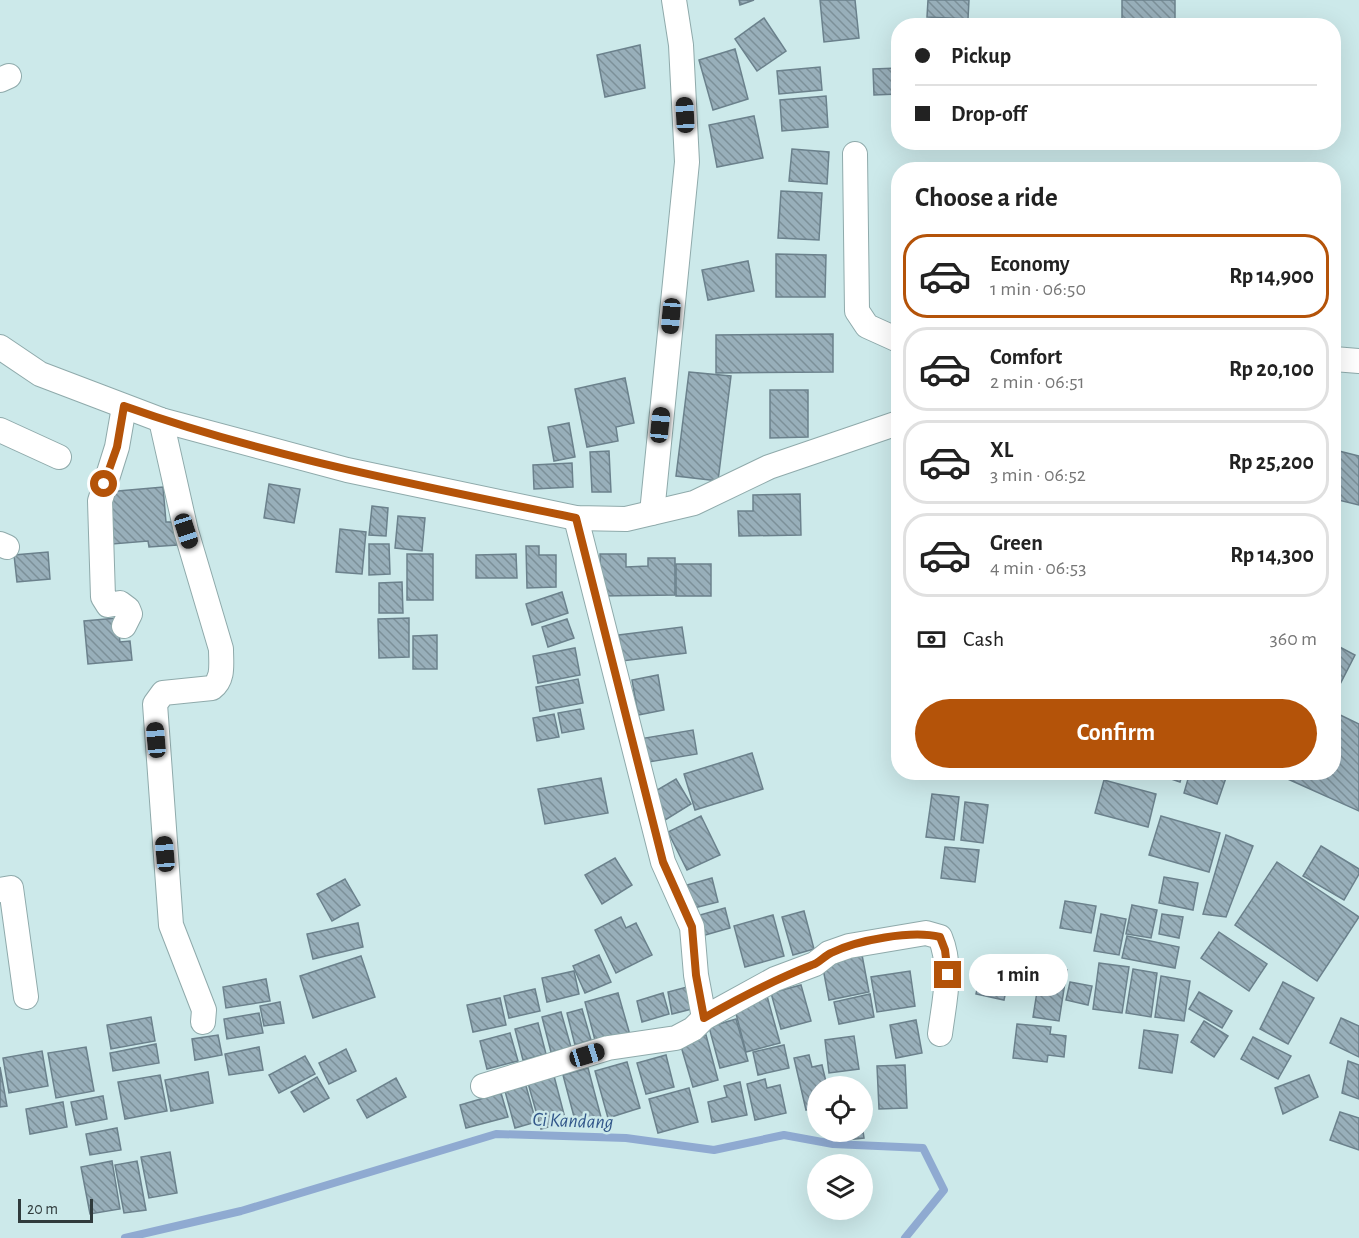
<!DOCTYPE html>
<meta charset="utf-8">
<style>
:root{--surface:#fff;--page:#f6f6f6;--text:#222;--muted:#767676;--line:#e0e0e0;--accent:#b45309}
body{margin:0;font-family:"Alegreya Sans",sans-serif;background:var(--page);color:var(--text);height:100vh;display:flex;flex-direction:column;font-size:22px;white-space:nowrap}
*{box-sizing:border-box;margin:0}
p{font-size:20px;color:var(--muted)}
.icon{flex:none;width:33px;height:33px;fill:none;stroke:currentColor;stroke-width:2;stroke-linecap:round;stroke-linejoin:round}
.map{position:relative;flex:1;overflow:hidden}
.details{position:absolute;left:891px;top:162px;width:450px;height:618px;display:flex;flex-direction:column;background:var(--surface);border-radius:24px;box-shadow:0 6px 24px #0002}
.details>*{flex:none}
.top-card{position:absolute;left:891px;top:18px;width:450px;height:132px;border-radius:24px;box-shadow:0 6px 24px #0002;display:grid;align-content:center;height:132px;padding:0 24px;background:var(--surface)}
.controls{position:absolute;left:807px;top:1076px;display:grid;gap:12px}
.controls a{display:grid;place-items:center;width:66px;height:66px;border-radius:50%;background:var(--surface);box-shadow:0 6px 24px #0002;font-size:30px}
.scale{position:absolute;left:18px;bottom:15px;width:75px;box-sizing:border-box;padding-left:6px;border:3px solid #303b3c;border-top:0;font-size:16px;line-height:21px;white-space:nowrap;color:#303b3c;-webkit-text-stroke:4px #cce9ea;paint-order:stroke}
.end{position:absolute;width:27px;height:27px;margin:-14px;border:8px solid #b45309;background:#fff;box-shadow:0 0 0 3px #fff}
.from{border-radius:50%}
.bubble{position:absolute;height:42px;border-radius:21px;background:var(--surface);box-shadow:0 6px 24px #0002;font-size:20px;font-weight:600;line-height:42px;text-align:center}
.car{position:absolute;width:18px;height:36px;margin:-18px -9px;border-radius:8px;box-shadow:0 0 4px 2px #0007;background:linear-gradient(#222 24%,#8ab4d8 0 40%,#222 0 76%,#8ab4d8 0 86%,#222 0)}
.top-card b{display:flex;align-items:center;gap:21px;height:57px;font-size:22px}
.top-card b+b{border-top:2px solid var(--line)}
.top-card i{width:15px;height:15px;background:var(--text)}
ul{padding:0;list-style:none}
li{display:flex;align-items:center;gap:18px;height:84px;margin:0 12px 9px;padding:0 12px;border:3px solid var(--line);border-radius:24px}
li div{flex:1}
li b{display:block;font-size:22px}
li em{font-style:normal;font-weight:600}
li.on{border-color:var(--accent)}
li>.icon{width:54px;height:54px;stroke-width:1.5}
h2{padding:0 24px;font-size:27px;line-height:72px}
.pay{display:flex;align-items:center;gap:15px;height:66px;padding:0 24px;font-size:22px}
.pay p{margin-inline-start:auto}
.action{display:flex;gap:12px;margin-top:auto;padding:12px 24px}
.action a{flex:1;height:69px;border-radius:36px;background:var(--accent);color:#fff;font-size:24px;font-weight:600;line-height:69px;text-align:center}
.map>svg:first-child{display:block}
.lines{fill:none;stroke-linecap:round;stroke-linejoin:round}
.stream{stroke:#8faad1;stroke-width:8}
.building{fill:url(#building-back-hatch);stroke:#6b818c;stroke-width:1.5}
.minor-casing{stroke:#8faaab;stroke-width:26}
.minor{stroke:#fff;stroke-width:24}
.route{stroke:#b45309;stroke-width:8}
.labels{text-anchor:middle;stroke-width:5;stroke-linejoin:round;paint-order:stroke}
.water-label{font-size:20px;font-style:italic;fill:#32578a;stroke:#cce9ea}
</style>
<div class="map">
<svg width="1359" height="1238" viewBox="0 0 1359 1238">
<defs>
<pattern id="building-back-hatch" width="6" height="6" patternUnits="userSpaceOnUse" patternTransform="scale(1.5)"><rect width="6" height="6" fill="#98afba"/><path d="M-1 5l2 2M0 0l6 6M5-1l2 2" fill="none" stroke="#7c9098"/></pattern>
</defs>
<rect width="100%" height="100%" fill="#cce9ea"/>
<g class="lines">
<path class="stream" d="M125 1238 241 1211 496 1134 626 1138 714 1150 784 1135 833 1144 923 1148 944 1190 905 1238"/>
</g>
<g class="building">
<path d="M739 0H754L740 5Z"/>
<path d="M820 0H855L859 38 824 42Z"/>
<path d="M928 0H969L968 19 927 17Z"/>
<path d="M1122 0H1175V20L1122 22Z"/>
<path d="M764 18 786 51 757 71 735 39Z"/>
<path d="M640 45 645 88 605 97 597 55Z"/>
<path d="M735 49 748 99 713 110 699 60Z"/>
<path d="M820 67 822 90 779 94 777 71Z"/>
<path d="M898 68V94L874 95 873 69Z"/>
<path d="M826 96 828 127 782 131 780 100Z"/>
<path d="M754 116 763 158 717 167 709 125Z"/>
<path d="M792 149 829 152 827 184 789 181Z"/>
<path d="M781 191 822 193 819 240 778 238Z"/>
<path d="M776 254 826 255 825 297H776Z"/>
<path d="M748 261 754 291 708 300 702 270Z"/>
<path d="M833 334V372L716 373V335Z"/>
<path d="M689 372 731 376 718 481 676 476Z"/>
<path d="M625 378 634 423 616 427 618 441 587 447 575 389Z"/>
<path d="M770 390H808V437L770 438Z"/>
<path d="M569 423 575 457 554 461 548 427Z"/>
<path d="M609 451 611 492H592L590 452Z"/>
<path d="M1339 451 1359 456V505L1334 499V475Z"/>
<path d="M572 463 573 487 534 489 533 465Z"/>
<path d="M269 484 300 489 294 523 264 518Z"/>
<path d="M163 487 166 522H175L177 545 149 547 148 541 112 544 107 492Z"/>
<path d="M800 494 801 535 739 536 738 511H753V495Z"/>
<path d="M372 506 388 508 386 536 369 535Z"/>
<path d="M398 516 425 518 422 551 395 548Z"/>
<path d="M340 529 366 532 362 574 336 572Z"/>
<path d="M369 544H389L390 574 369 575Z"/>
<path d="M526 546H539V555H556V587L527 588Z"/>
<path d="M48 552 50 579 17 582 14 555Z"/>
<rect x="407" y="554" width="26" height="46"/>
<path d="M516 554 517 578H476V555Z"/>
<path d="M600 554H626V567L648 566V558H675V595L601 596Z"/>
<rect x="676" y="564" width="35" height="32"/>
<path d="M402 582 403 613H379V583Z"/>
<path d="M562 592 568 613 532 625 526 604Z"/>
<path d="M117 618 120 642 130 641 132 660 88 664 84 621Z"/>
<path d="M409 618V657L379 658 378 619Z"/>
<path d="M567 619 574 638 548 647 542 627Z"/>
<path d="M682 627 686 653 622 661 619 635Z"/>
<path d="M437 635V669H413V636Z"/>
<path d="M1334 644 1355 655 1335 694 1334 693Z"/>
<path d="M575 648 580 675 538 683 533 656Z"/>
<path d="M658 675 664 710 638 715 632 680Z"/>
<path d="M578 679 583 703 540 711 536 687Z"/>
<path d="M580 709 584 729 562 733 558 713Z"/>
<path d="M1334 712 1359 724V811L1281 776 1282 772H1334Z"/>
<path d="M554 714 559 737 537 741 533 718Z"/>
<path d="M693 730 697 754 643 763 639 739Z"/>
<path d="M752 753 763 789 695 810 684 774Z"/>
<path d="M1151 772H1183L1180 782Z"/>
<path d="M1190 772H1228L1217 804 1184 793Z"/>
<path d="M601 778 608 813 545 824 538 789Z"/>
<path d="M676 779 691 804 662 822 647 796Z"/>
<path d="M1104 780 1156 794 1148 827 1095 813Z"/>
<path d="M932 794 959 797 954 840 926 837Z"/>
<path d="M965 802 988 805 983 843 961 840Z"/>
<path d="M701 816 720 855 687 870 668 832Z"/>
<path d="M1161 816 1220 833 1209 872 1149 855Z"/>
<path d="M1226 835 1253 846 1226 917 1203 914Z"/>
<path d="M1321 846 1359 869V874L1344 900 1303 876Z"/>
<path d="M945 847 979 850 975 882 941 878Z"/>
<path d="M615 858 632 885 602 904 585 875Z"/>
<path d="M1277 862 1359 917 1317 981 1235 925Z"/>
<path d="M1164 877 1198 883 1193 910 1159 903Z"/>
<path d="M712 878 718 902 686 910 680 887Z"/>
<path d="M345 879 360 905 332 921 317 894Z"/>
<path d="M1065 901 1096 906 1091 933 1060 928Z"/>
<path d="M1132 905 1157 910 1151 938 1126 934Z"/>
<path d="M725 908 730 928 698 937 693 917Z"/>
<path d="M804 911 814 949 793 955 782 917Z"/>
<path d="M1101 914 1126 919 1119 955 1094 951Z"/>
<path d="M1162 914 1183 917 1179 938 1159 934Z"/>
<path d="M773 915 784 956 745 967 734 926Z"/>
<path d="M621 917 626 928 636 923 652 955 616 973 595 930Z"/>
<path d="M358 923 363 947 313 959 307 934Z"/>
<path d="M1219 932 1267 964 1249 991 1201 958Z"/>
<path d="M1127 936 1179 947 1175 968 1122 958Z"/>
<path d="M599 955 611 982 585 993 573 966Z"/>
<path d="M862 955 869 992 829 1000 822 963Z"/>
<path d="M361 956 375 997 313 1018 300 976Z"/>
<path d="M984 958 1012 963 1004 1000 976 994Z"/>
<path d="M1099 963 1129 967 1122 1013 1093 1009Z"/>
<path d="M1041 966 1067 970 1059 1021 1033 1017Z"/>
<path d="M1133 969 1157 973 1151 1017 1126 1013Z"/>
<path d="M574 971 579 994 547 1002 542 978Z"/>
<path d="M910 971 915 1006 877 1012 871 977Z"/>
<path d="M1161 976 1190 981 1184 1021 1155 1017Z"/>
<path d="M266 979 270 1001 226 1008 223 987Z"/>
<path d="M1070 982 1092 986 1088 1005 1066 1000Z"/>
<path d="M1283 982 1314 998 1288 1044 1260 1029Z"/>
<path d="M695 985 700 1007 672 1014 668 992Z"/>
<path d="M801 985 811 1021 781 1029 771 993Z"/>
<path d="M535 989 540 1011 509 1018 504 996Z"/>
<path d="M1199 992 1232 1011 1222 1028 1189 1009Z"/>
<path d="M618 993 630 1035 596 1044 585 1002Z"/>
<path d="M663 993 669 1014 642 1022 637 1001Z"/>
<path d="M870 994 874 1017 839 1024 834 1002Z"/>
<path d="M767 996 780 1043 746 1052 734 1006Z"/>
<path d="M500 998 506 1025 473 1032 467 1005Z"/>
<path d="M280 1002 284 1023 264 1026 260 1006Z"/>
<path d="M582 1009 591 1040 575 1045 567 1013Z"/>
<path d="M561 1012 571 1047 551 1052 542 1017Z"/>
<path d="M259 1013 263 1033 227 1039 224 1019Z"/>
<path d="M151 1017 155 1041 111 1049 107 1025Z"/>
<path d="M1341 1018 1359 1026V1057L1330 1043Z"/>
<path d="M736 1019 748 1061 720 1068 709 1027Z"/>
<path d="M916 1020 922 1053 896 1058 890 1025Z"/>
<path d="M1204 1021 1228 1036 1214 1057 1191 1042Z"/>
<path d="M538 1023 546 1054 523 1060 515 1029Z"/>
<path d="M1017 1024 1051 1027 1050 1034 1066 1036 1064 1057 1048 1055 1047 1062 1013 1058Z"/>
<path d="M1144 1030 1178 1035 1172 1073 1139 1068Z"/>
<path d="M510 1033 518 1061 487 1069 480 1041Z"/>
<path d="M218 1035 222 1055 195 1060 192 1039Z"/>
<path d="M706 1035 718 1080 693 1087 680 1043Z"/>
<path d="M854 1036 859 1069 829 1073 825 1040Z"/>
<path d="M1253 1037 1291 1056 1278 1079 1241 1059Z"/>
<path d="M156 1044 159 1063 113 1071 110 1053Z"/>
<path d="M784 1045 789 1068 758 1075 753 1052Z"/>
<path d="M86 1047 94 1091 56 1098 48 1053Z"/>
<path d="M259 1047 263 1070 229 1075 225 1054Z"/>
<path d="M346 1049 356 1071 329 1084 319 1063Z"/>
<path d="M42 1051 48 1086 9 1093 3 1058Z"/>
<path d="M666 1055 674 1087 646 1094 637 1063Z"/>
<path d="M809 1055 812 1067 822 1065 827 1086H818V1107L806 1110 794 1058Z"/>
<path d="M305 1056 315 1074 279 1093 269 1075Z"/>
<path d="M1348 1061 1359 1065V1099L1342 1093Z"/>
<path d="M627 1062 640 1108 608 1118 595 1071Z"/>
<path d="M905 1065 907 1108 879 1109 877 1066Z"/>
<path d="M0 1067 7 1106 0 1107Z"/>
<path d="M588 1068 602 1121 577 1128 563 1075Z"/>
<path d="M208 1072 213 1103 171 1111 165 1080Z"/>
<path d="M160 1075 167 1111 125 1119 118 1082Z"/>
<path d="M1309 1075 1318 1097 1283 1114 1275 1088Z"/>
<path d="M554 1076 566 1122 541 1129 528 1083Z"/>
<path d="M317 1077 329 1098 304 1112 291 1092Z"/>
<path d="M396 1078 406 1097 367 1118 357 1100Z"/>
<path d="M765 1079 767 1088 780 1085 786 1113 755 1120 747 1084Z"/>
<path d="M740 1082 747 1115 712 1122 708 1102 727 1097 724 1086Z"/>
<path d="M526 1086 536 1122 515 1128 505 1091Z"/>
<path d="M689 1088 698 1122 658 1133 649 1099Z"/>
<path d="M501 1093 508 1117 466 1128 460 1105Z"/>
<path d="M103 1096 107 1119 76 1125 71 1102Z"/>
<path d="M63 1102 67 1127 30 1134 26 1109Z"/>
<path d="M1340 1112 1359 1118V1150L1330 1140Z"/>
<path d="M862 1124 864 1138 837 1141 836 1131H862Z"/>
<path d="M117 1128 121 1150 90 1155 86 1134Z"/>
<path d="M170 1152 177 1193 149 1198 141 1157Z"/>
<path d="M112 1161 120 1209 90 1214 81 1167Z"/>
<path d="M137 1161 146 1210 124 1213 115 1165Z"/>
</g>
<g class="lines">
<g class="minor-casing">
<g id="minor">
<path d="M0 80 9 76"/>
<path d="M855 154 857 311 867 326 898 340"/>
<path d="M0 347 40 374 161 420 347 470 576 518 626 519 694 503 769 467 898 423"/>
<path d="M1334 359 1359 361"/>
<path d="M124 407 117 447 100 501 103 597 108 605 120 603 128 609 130 614 124 626"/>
<path d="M161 420 186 531 221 649C221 664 224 679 212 688L163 693 155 704 171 925 204 1010 203 1022"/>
<path d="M0 430 59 457"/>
<path d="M652 513 687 162 681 45 674 0"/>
<path d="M576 518 663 862 692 927 696 975 704 1018"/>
<path d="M0 544 7 547"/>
<path d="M0 890 11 888 26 997"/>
<path d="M483 1086 608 1048 676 1038 693 1029 704 1018 775 979 815 964 829 953 849 946 926 933 940 937C953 968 944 1002 940 1034"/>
</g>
</g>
<use href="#minor" class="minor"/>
</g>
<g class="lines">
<path class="route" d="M104 484 117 447 124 406C270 458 424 486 576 518L663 862 692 927 696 975 704 1018C739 998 774 980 812 965 819 963 824 956 831 953 857 940 912 930 940 937L945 950 948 975"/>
</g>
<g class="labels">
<g class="water-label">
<text transform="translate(573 1120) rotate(2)" y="7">Ci Kandang</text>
</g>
</g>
</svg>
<div class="controls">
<a><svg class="icon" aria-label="locate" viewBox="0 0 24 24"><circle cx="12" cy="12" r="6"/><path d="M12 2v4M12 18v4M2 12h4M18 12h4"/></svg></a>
<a><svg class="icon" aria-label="layers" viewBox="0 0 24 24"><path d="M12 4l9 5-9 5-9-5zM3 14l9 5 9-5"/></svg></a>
</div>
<div class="scale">20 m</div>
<i class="end from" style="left:104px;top:484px"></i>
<i class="end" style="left:948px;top:975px"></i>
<div class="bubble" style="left:969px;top:954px;width:99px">1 min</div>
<i class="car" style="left:685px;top:115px;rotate:357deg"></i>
<i class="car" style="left:671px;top:316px;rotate:185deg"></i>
<i class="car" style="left:660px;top:425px;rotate:6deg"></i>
<i class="car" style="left:186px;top:531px;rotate:162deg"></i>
<i class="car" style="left:156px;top:740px;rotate:355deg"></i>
<i class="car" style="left:165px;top:854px;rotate:355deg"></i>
<i class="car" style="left:587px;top:1055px;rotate:73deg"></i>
<div class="top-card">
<b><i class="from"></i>Pickup</b>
<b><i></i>Drop-off</b>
</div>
<section class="details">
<h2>Choose a ride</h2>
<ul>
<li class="on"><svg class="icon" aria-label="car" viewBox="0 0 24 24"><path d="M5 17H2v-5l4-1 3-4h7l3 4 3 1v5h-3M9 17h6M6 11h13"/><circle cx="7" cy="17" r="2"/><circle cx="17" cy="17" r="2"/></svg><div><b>Economy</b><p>1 min · 06:50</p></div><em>Rp 14,900</em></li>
<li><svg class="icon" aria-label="car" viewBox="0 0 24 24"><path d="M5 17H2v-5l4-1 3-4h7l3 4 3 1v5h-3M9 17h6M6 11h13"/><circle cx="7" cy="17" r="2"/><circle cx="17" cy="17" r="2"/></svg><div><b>Comfort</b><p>2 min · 06:51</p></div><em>Rp 20,100</em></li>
<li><svg class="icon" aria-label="car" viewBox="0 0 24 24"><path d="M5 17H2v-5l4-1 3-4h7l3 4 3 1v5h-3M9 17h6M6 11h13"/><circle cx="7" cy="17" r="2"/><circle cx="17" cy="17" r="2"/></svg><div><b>XL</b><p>3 min · 06:52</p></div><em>Rp 25,200</em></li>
<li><svg class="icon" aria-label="car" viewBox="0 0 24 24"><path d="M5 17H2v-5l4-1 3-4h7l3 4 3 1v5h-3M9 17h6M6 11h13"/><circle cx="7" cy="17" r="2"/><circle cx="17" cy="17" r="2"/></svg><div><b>Green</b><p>4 min · 06:53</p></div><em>Rp 14,300</em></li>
</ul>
<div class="pay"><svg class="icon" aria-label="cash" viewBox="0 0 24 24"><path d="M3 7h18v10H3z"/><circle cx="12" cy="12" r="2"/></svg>Cash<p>360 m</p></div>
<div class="action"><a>Confirm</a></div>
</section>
</div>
